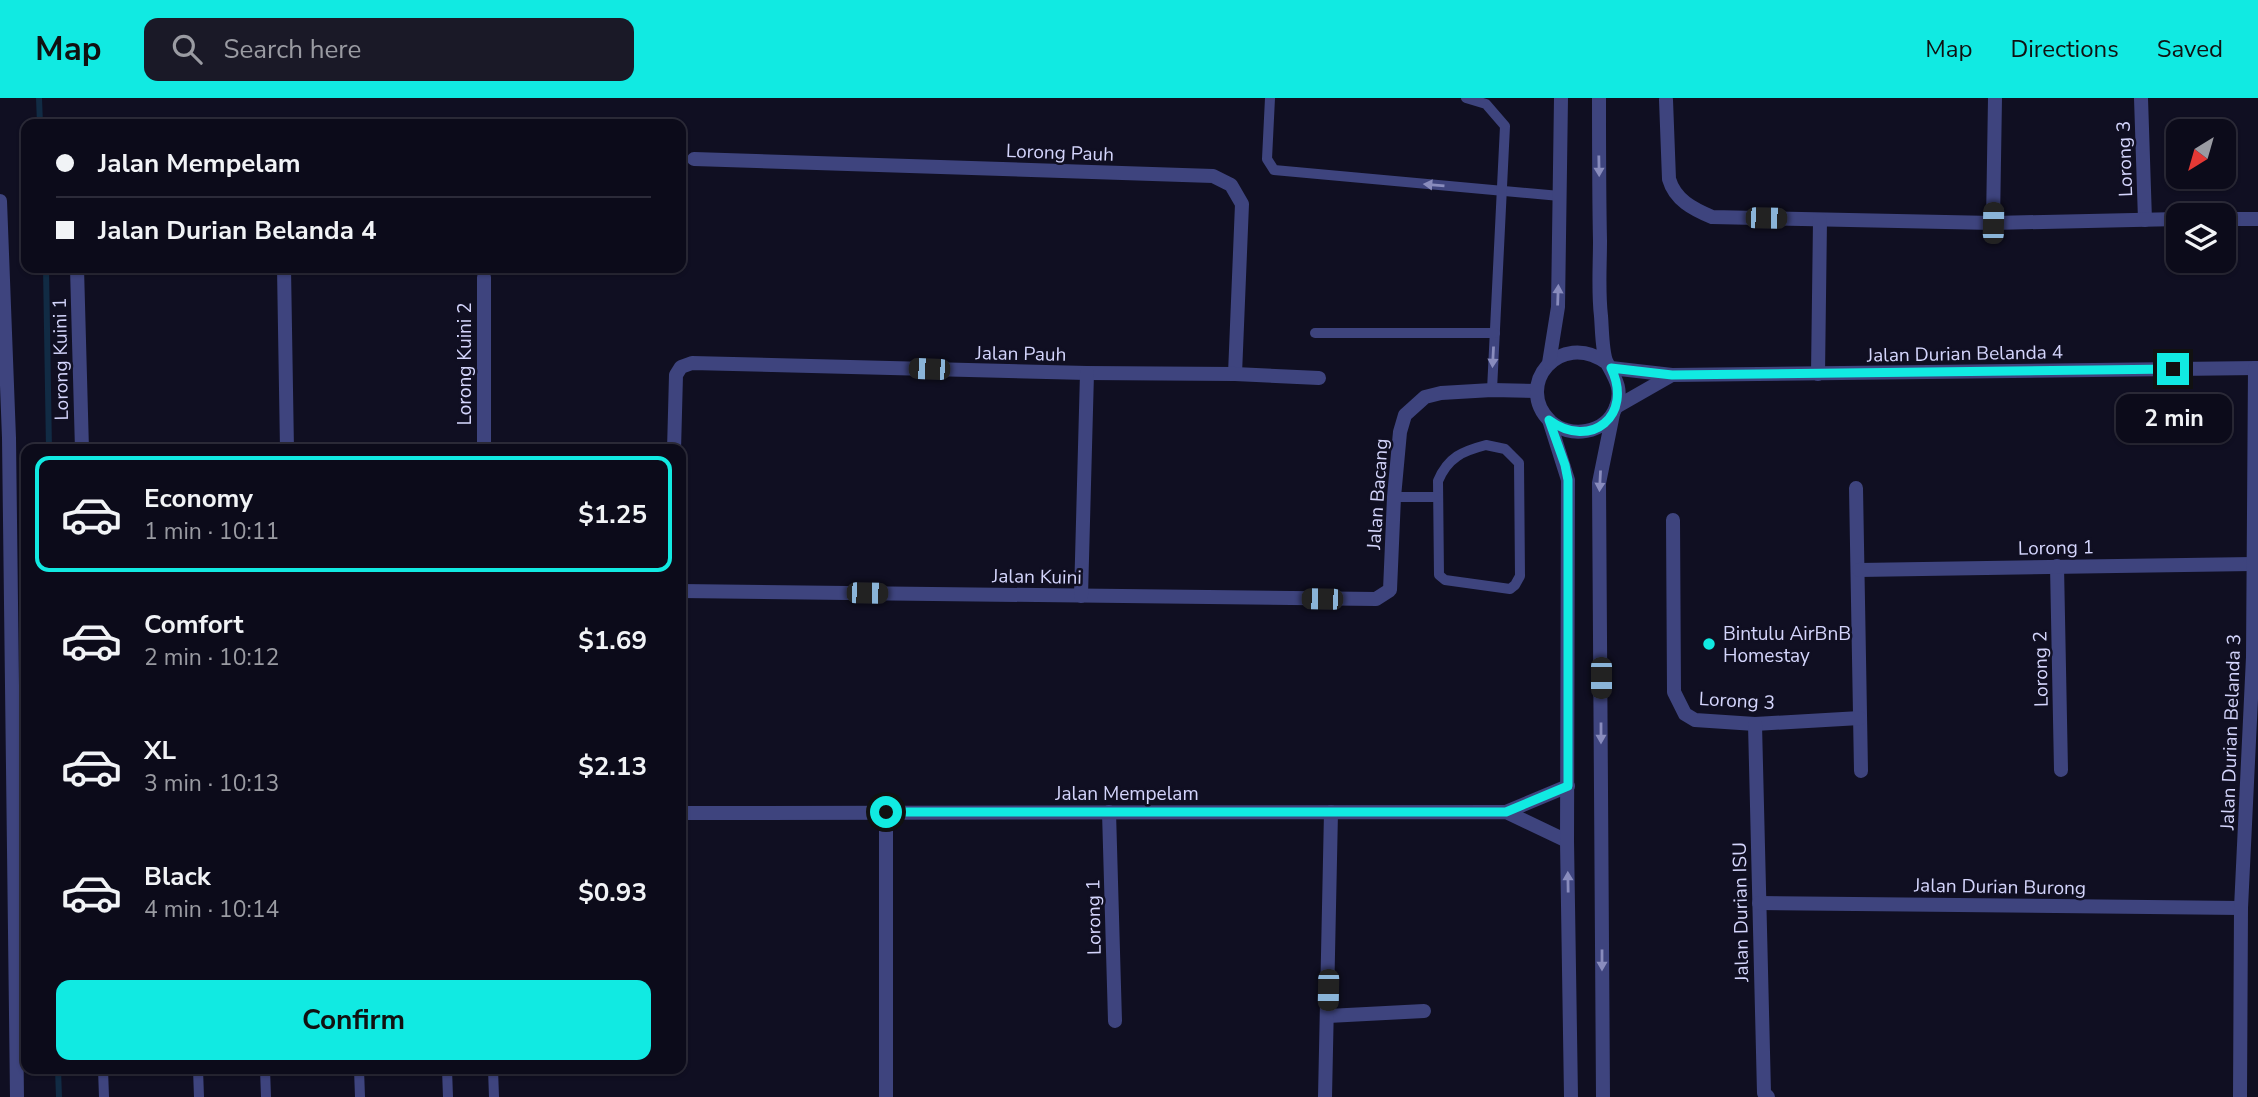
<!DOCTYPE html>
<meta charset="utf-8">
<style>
:root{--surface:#0c0b1a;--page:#1a1927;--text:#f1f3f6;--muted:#9a9ba2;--line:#2c2b39;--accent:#11eae2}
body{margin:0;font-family:"Nunito Sans",sans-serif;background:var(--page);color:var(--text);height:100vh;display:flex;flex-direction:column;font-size:26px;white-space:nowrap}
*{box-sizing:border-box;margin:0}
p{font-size:23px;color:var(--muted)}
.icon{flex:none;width:38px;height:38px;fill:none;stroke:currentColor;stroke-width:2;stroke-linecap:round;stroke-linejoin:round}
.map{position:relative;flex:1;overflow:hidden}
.sheet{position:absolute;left:21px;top:346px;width:665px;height:630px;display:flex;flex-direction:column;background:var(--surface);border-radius:14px;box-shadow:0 2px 5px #0004,0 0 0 2px var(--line)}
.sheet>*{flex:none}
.guide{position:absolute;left:21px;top:21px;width:665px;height:154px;border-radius:14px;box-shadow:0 2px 5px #0004,0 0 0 2px var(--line);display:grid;align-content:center;height:154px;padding:0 35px;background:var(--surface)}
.needle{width:46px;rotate:217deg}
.buttons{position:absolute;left:2166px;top:21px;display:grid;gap:14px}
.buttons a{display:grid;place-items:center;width:70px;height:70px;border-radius:14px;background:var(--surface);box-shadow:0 2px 5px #0004,0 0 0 2px var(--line);font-size:35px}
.end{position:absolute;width:32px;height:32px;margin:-16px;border:9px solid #11eae2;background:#111;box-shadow:0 0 0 4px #111}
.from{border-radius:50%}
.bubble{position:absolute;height:49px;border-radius:14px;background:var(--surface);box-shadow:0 2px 5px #0004,0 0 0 2px var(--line);font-size:23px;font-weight:700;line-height:49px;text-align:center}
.car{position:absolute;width:21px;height:42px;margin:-21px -10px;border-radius:9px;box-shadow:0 0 5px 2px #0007;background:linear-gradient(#222 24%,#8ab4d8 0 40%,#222 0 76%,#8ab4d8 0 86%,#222 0)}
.guide b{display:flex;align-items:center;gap:24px;height:66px;font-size:26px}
.guide b+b{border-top:2px solid var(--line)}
.guide i{width:18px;height:18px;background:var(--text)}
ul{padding:12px 0 0;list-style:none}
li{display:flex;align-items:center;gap:21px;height:116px;margin:0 14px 10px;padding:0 21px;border:4px solid transparent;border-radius:14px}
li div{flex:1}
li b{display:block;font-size:26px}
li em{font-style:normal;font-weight:700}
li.active{border-color:var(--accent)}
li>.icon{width:63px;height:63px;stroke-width:1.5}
.cta{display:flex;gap:14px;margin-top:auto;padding:14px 35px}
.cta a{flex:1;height:80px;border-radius:14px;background:var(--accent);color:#111;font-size:28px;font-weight:700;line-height:80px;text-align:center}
header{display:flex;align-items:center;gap:42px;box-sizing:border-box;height:98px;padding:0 35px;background:var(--accent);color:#111}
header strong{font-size:33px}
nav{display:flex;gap:38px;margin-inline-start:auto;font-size:24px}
.search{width:490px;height:63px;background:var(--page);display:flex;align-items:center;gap:18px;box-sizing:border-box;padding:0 24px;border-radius:14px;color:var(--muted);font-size:26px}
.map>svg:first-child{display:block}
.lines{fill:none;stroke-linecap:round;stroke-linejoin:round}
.stream{stroke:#112b44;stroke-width:6}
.service{stroke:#3e447e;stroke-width:10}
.minor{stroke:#3e447e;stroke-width:14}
.tertiary{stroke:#3e447e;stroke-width:14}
.oneway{fill:#898cbd}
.route{stroke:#11eae2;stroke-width:9}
.poi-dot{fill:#11eae2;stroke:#100f22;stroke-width:2.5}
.labels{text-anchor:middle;stroke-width:5;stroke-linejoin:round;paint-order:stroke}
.street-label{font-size:19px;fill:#d4d5fc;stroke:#100f22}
.poi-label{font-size:19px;fill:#d4d5fc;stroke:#100f22;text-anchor:start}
</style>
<header>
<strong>Map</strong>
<div class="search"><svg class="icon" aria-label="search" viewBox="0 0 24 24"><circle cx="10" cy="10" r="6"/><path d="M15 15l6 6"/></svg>Search here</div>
<nav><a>Map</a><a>Directions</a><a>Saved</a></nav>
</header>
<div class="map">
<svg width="2258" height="999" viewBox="0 0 2258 999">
<rect width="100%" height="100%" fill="#100f22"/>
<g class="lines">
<g class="stream">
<path d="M39 0 40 26"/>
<path d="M46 170 49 352"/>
<path d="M58 971 59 999"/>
</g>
<g class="service">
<path d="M1270 0 1267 61 1274 72 1560 98"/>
<path d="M1466 0 1486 6 1505 28 1492 292"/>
<path d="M1315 235H1495"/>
<path d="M1486 347 1505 351 1519 365 1520 478 1515 487 1510 491 1445 482 1439 477 1438 383C1448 359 1463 353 1486 347Z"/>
<path d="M1394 399H1438"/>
<path d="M103 971 104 999"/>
<path d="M198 971 199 999"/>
<path d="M265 971 266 999"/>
<path d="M359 971 360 999"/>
<path d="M447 971 448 999"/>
<path d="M493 971 494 999"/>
</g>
<g class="minor">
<path d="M2141 0 2145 122"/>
<path d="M1666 2 1669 81C1675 102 1693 111 1712 119L1993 125 2179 121"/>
<path d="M694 61 1213 78 1231 87 1242 106 1235 276"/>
<path d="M0 103 9 340 17 999"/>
<path d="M2224 121H2258"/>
<path d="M1993 125 1995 0"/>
<path d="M77 170 82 352"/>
<path d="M284 170 287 352"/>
<path d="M1611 270 1672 277 2258 270"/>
<path d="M1818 276 1820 122"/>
<path d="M1616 309 1672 277"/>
<path d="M484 352V179"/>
<path d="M674 352 676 277 681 269 692 265 1087 275 1235 276 1319 280"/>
<path d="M1856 390 1861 673"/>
<path d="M1673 422 1674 594 1685 616 1695 622 1755 626 1860 620"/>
<path d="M2057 468 2061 672"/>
<path d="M1859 472 2253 466"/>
<path d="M681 493 1376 501 1390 492 1394 399 1400 334 1405 317 1425 299 1441 295 1492 292 1537 293"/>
<path d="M1081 498 1087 275"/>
<path d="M1755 626 1764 995 1768 999"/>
<path d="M1109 714 1115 923"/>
<path d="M1506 714 1568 688"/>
<path d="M681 715 1506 714 1567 743"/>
<path d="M1759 805 2241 810"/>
<path d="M1328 918 1424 913"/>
<path d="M886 999V714"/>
<path d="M1325 999 1331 714"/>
<path d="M2240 999 2241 810 2253 559 2255 270"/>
</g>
<g class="tertiary">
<path d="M1599 0C1599 48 1599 96 1600 143 1600 168 1598 193 1601 218 1602 229 1602 256 1607 265 1615 280 1623 291 1616 309 1606 336 1569 341 1550 323 1514 288 1559 231 1607 265"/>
<path d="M1549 265 1558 209 1561 0"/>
<path d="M1549 322 1568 382 1567 743 1571 999"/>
<path d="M1603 999 1599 385 1613 316"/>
</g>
</g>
<defs><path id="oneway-solid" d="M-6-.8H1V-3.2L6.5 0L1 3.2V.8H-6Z" transform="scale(1.75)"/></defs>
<g class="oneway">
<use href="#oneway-solid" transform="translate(1599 68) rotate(89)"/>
<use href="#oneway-solid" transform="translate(1434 87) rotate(-175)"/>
<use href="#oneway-solid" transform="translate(1558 197) rotate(-88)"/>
<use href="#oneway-solid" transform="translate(1493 259) rotate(93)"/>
<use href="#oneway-solid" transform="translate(1600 383) rotate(93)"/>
<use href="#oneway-solid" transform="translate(1601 635) rotate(90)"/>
<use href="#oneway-solid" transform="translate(1568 784) rotate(-91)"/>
<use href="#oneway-solid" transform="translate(1602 862) rotate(90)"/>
</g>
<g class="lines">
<path class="route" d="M886 714H1506L1568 688V382L1565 367 1549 322C1591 353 1634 317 1611 270L1672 277 2173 271"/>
</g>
<circle class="poi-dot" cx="1709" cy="546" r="7"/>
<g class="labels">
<g class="street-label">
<text transform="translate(1060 54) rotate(2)" y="7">Lorong Pauh</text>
<text transform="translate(2124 61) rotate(-92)" y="7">Lorong 3</text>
<text transform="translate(1021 255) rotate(1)" y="7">Jalan Pauh</text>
<text transform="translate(1965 255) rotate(-1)" y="7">Jalan Durian Belanda 4</text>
<text transform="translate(60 261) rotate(-91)" y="7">Lorong Kuini 1</text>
<text transform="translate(464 266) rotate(-90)" y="7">Lorong Kuini 2</text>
<text transform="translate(1377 396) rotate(-86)" y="7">Jalan Bacang</text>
<text transform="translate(2056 449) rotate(-1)" y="7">Lorong 1</text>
<text transform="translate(1037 478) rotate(1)" y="7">Jalan Kuini</text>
<text transform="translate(2040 571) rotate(-91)" y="7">Lorong 2</text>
<text transform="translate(1737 602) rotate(3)" y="7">Lorong 3</text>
<text transform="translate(2230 634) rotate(-88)" y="7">Jalan Durian Belanda 3</text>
<text x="1127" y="702">Jalan Mempelam</text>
<text transform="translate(2000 788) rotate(1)" y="7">Jalan Durian Burong</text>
<text transform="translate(1740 814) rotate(-91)" y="7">Jalan Durian ISU</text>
<text transform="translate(1093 819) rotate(-91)" y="7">Lorong 1</text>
</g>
<g class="poi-label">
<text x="1723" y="542">Bintulu AirBnB<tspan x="1723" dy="22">Homestay</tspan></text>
</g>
</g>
</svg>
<div class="buttons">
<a><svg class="needle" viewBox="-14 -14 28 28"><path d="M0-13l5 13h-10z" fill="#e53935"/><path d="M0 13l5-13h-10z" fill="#9a9ba2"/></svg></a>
<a><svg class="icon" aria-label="layers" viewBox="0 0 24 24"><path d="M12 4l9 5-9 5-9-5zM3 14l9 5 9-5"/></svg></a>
</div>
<i class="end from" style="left:886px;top:714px"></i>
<i class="end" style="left:2173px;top:271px"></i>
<div class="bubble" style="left:2116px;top:296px;width:116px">2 min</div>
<i class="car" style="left:1766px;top:120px;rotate:91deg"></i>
<i class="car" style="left:1993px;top:125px;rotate:1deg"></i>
<i class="car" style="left:929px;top:271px;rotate:272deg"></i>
<i class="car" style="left:867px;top:495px;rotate:91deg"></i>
<i class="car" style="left:1322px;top:501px;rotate:271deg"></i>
<i class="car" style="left:1601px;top:580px;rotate:180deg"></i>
<i class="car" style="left:1328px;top:892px;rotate:181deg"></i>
<div class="guide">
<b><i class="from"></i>Jalan Mempelam</b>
<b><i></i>Jalan Durian Belanda 4</b>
</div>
<section class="sheet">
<ul>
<li class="active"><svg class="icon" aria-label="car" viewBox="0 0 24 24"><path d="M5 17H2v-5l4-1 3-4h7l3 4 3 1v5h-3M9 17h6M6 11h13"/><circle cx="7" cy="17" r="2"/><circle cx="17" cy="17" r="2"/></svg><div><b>Economy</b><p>1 min · 10:11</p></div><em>$1.25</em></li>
<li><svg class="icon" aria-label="car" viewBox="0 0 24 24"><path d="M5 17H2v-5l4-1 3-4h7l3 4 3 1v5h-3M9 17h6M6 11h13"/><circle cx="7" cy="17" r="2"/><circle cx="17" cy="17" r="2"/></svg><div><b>Comfort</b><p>2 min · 10:12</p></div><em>$1.69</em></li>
<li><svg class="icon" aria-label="car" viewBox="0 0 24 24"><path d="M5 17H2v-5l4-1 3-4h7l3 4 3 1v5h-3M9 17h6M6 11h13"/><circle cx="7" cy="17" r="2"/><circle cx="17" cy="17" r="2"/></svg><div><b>XL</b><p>3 min · 10:13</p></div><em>$2.13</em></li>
<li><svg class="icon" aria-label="car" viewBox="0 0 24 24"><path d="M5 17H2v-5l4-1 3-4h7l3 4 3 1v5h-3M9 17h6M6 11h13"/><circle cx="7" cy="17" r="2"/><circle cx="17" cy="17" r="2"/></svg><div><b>Black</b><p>4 min · 10:14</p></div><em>$0.93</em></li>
</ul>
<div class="cta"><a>Confirm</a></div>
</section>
</div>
